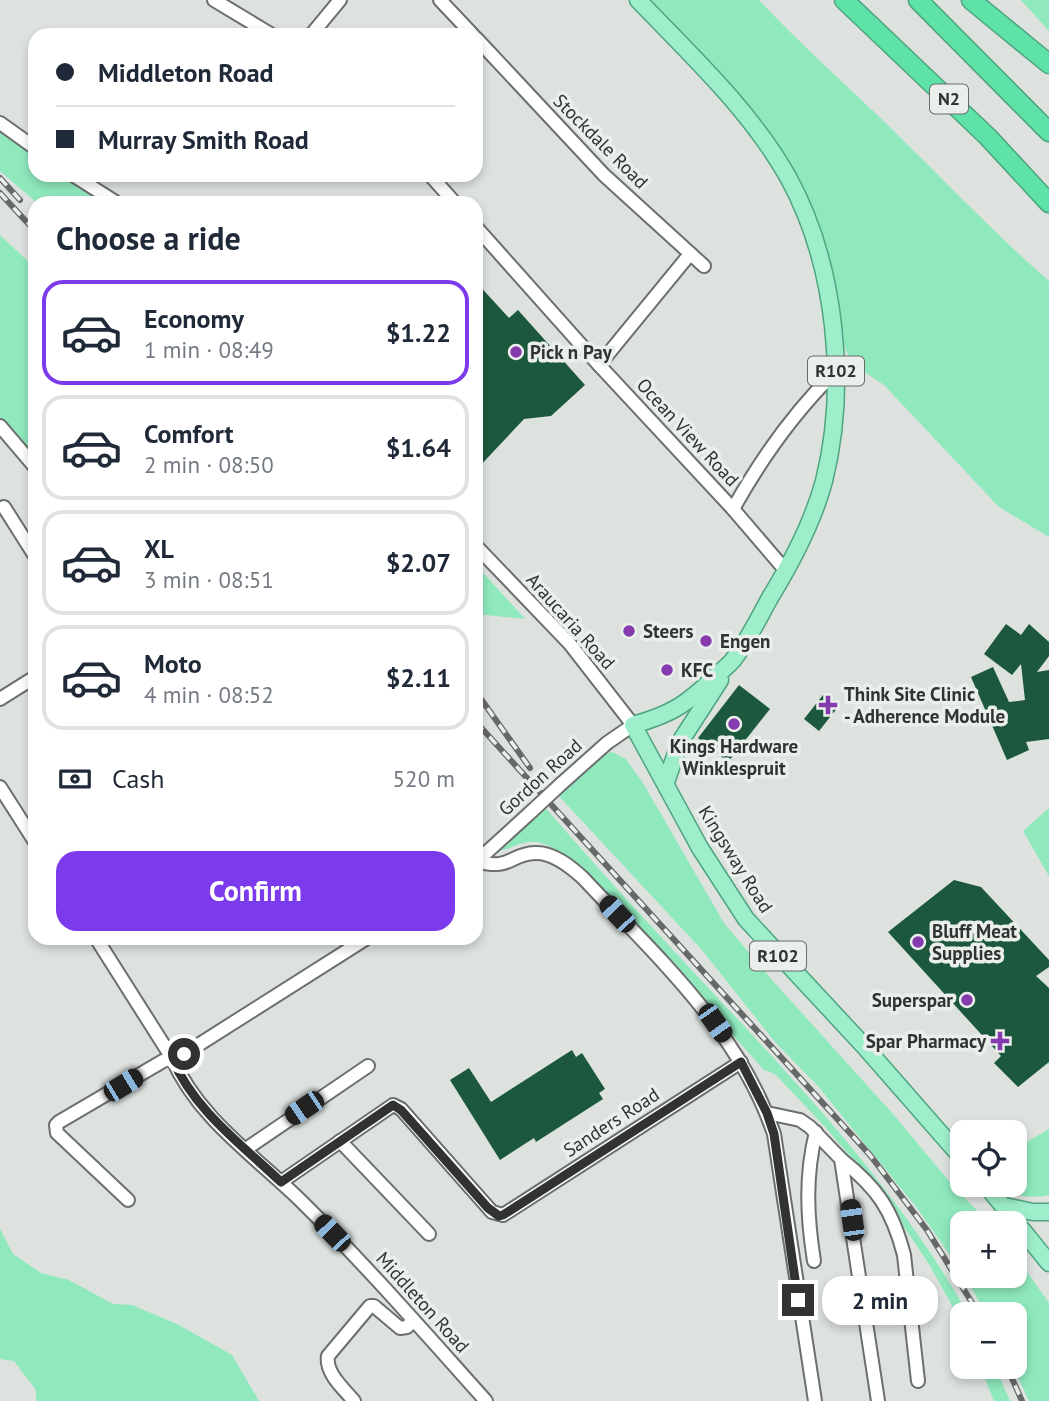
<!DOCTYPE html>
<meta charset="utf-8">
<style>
:root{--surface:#fff;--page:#f6f6f7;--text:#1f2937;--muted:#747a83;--line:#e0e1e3;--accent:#7c3aed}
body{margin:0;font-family:"PT Sans",sans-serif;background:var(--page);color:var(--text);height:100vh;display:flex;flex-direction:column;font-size:26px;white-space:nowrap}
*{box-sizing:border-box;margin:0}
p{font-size:23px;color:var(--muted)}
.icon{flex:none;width:38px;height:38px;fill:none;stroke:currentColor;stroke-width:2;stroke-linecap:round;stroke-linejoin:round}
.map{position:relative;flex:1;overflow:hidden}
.details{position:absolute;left:28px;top:196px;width:455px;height:749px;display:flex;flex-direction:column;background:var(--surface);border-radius:21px;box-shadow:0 4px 10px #0003}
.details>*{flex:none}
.banner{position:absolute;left:28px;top:28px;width:455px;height:154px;border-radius:21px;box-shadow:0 4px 10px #0003;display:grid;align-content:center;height:154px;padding:0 28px;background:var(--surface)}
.fabs{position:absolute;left:950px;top:1120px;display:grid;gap:14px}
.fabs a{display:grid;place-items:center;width:77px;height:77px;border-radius:14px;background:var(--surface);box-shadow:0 4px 10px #0003;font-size:35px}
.end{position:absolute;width:32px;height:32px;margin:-16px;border:9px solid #313332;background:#fff;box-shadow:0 0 0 4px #fff}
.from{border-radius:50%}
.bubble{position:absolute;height:49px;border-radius:21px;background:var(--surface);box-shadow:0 4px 10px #0003;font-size:23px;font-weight:700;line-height:49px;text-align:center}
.car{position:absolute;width:21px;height:42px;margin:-21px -10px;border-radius:9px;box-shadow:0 0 5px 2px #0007;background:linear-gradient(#222 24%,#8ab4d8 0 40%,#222 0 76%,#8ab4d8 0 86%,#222 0)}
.banner b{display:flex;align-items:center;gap:24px;height:66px;font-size:26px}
.banner b+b{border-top:2px solid var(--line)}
.banner i{width:18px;height:18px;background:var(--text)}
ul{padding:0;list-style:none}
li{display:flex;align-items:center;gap:21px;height:105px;margin:0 14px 10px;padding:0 14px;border:4px solid var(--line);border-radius:21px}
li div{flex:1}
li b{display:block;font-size:26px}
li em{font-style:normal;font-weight:700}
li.active{border-color:var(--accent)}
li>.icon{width:63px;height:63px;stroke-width:1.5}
h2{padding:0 28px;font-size:32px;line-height:84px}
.pay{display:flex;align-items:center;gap:18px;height:77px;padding:0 28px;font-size:26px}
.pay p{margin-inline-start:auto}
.cta{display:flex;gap:14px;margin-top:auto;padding:14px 28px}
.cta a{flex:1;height:80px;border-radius:21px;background:var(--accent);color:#fff;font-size:28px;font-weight:700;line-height:80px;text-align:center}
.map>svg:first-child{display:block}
.green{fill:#8fe9bd}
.building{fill:#1c583e}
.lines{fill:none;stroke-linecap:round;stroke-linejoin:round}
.minor-casing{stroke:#6b6f6d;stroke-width:16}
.major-casing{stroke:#4ea57f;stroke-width:19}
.highway-casing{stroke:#4ea57f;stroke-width:21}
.minor{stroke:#fff;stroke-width:12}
.major{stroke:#9eeecb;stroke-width:16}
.highway{stroke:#5ee2a8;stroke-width:18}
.rail-casing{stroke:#666967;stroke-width:6}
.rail{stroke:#eaefec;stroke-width:3.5;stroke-dasharray:10;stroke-linecap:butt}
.minor-bridge-casing{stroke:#6b6f6d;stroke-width:16;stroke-linecap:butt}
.minor-bridge{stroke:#fff;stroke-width:12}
.route{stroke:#313332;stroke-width:9}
.poi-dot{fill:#853bad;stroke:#eaefec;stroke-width:2.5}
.labels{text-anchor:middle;stroke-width:7;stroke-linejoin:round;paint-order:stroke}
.shield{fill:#eaefec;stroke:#686b6a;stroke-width:2}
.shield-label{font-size:18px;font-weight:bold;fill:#313332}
.street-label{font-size:19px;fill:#313332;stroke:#eaefec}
.poi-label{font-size:19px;font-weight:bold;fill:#313332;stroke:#eaefec;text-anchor:start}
</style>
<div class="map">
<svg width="1049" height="1401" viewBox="0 0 1049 1401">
<rect width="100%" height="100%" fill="#dde2df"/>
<g class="green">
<path d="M646 0H759C795 38 833 73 871 109 931 166 987 227 1049 281V537L999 507 884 385 863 371 848 355 840 336 818 233 794 169 748 106Z"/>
<path d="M1021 0H1049V31Z"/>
<path d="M0 130 35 154V175H64L105 203H37L0 171Z"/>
<path d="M0 235 35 268V457L0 417Z"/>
<path d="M476 565 525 619 476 614Z"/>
<path d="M612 752 626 759 643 783 724 923 773 981 893 1114 954 1187 989 1223H962V1272L917 1208 817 1085 775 1042 702 950 556 793 599 756Z"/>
<path d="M543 805C598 869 656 932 714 994 808 1094 901 1195 968 1314H962V1324L929 1264 879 1190 825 1127 775 1074 764 1070C716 1016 669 963 620 911 598 888 575 855 544 844 522 836 510 853 493 851Z"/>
<path d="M1049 808V876L1023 831Z"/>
<path d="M1049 1129V1195C1030 1198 1012 1198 998 1185H1015V1149Z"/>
<path d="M0 1229 13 1254 41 1273 69 1280 113 1304 132 1305 177 1324 232 1355 259 1401H36V1390L14 1361 0 1359Z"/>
<path d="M1015 1255 1049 1303V1401H1029L1013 1367H1015V1314H986L965 1276H1015Z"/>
<path d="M980 1367H995L1010 1401H994Z"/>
</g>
<g class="building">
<path d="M476 282 509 318 518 310 585 385 551 416 524 419 476 470Z"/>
<path d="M1006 624 1021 635 1029 624 1049 642V656L1037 672 1049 670V739L1026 742 1029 750 1007 760 971 677 993 667 1009 702 1025 700 1021 664 1012 675 984 654Z"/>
<path d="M739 685 770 709 728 762 698 738Z"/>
<path d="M823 695 838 707 819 731 804 719Z"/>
<path d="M954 880 981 887 1049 960V967L1036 976 1049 988V1062L1018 1087 994 1063 1001 1056 888 932Z"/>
<path d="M572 1050 576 1057 582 1053 605 1089 599 1093 603 1099 536 1142 534 1138 500 1160 450 1080 469 1068 491 1102Z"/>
</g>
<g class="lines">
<g class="minor-casing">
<g id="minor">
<path d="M214 0 272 35"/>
<path d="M440 0 473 35"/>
<path d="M311 35 340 0"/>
<path d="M476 38 604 175 704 266"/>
<path d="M0 123 35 148"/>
<path d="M73 175 117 203"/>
<path d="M430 175 455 203"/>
<path d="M476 227 599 365 733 509 786 571"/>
<path d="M599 365 690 254"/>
<path d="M0 426 35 467"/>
<path d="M4 507 35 556"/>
<path d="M733 509C762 457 794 412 836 371"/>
<path d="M476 546 570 644 633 725 607 743 561 784"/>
<path d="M0 699 35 677"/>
<path d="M0 787 35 842"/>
<path d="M476 861C511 871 509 854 535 853 553 852 571 867 583 878 656 956 739 1030 774 1134L815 1401"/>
<path d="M476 862 532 811"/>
<path d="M96 938 172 1058C198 1118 255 1156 300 1200 365 1264 425 1333 486 1401"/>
<path d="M767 1113 800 1120 810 1127 841 1159 878 1401"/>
<path d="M340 1141 429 1234"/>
<path d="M246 1149 368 1066"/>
<path d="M842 1160C877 1188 892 1209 904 1255L918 1381"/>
<path d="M281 1182 393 1105 401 1109 492 1212 503 1215 741 1062"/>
<path d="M128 1200 57 1133 56 1125 59 1122 163 1061 184 1054 367 938"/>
<path d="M814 1261C807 1217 805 1176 816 1132"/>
<path d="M354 1401C344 1389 325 1373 328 1356L370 1306H374L400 1328 407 1327 413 1320"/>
</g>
</g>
<g class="major-casing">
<g id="major">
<path d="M638 0C691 55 750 110 788 177 836 264 848 385 824 481 813 522 793 560 771 596 759 617 748 641 733 660 728 666 720 672 714 678 685 705 672 714 633 725L700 848 746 919 864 1046 962 1158"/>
<path d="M666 782 680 742 720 680"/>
<path d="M986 1185 1049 1263"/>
<path d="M1004 1206 1033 1212H1049"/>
</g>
</g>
<g class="highway-casing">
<g id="highway">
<path d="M844 0 988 137 1049 203"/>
<path d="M918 0 1049 132"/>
<path d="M971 0 1049 64"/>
</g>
</g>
<use href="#minor" class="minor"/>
<use href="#major" class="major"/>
<use href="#highway" class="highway"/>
<g class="rail-casing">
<g id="rail">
<path d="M0 178 20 200"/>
<path d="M0 193 35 231"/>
<path d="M476 692 530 768"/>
<path d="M476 722 870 1155 927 1230 979 1314"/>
<path d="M1007 1367 1022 1401"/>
</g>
</g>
<use href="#rail" class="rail"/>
<g class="minor-bridge-casing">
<path id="minor-bridge" d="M532 811 561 784"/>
</g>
<use href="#minor-bridge" class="minor-bridge"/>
</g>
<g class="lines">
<path class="route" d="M184 1054 172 1058C194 1110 241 1144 281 1182L393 1105 401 1110 488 1208 499 1216 503 1215 741 1062 767 1113 774 1134 798 1300"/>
</g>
<g class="poi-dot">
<circle cx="516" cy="352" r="7"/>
<circle cx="629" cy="631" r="7"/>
<circle cx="706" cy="641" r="7"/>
<circle cx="667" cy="670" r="7"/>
<path d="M824.5 694.5h7v7h7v7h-7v7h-7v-7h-7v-7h7z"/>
<circle cx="734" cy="724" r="7"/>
<circle cx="918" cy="942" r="7"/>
<circle cx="967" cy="1000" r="7"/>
<path d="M996.5 1030.5h7v7h7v7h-7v7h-7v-7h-7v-7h7z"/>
</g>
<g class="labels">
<g class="shield">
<rect x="930" y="84.5" width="38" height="29" rx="5"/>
<rect x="808" y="356.5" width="56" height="29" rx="5"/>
<rect x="750" y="941.5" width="56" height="29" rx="5"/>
</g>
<g class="shield-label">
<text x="949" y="105">N2</text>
<text x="836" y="377">R102</text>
<text x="778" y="962">R102</text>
</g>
<g class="street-label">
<text transform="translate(601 141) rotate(45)" y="7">Stockdale Road</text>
<text transform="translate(688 432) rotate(47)" y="7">Ocean View Road</text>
<text transform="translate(571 621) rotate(48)" y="7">Araucaria Road</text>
<text transform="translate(540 777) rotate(-42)" y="7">Gordon Road</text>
<text transform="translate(736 859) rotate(58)" y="7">Kingsway Road</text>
<text transform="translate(611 1122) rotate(-33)" y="7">Sanders Road</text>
<text transform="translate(423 1302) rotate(48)" y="7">Middleton Road</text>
</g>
<g class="poi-label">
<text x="530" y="359">Pick n Pay</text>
<text x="643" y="638">Steers</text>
<text x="720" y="648">Engen</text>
<text x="681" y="677">KFC</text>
<text x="844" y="701">Think Site Clinic<tspan x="844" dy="22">- Adherence Module</tspan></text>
<text x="734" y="753" text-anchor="middle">Kings Hardware<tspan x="734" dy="22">Winklespruit</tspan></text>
<text x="932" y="938">Bluff Meat<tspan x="932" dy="22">Supplies</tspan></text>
<text x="953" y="1007" text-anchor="end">Superspar</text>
<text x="986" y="1048" text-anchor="end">Spar Pharmacy</text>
</g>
</g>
</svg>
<div class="fabs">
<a><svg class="icon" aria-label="locate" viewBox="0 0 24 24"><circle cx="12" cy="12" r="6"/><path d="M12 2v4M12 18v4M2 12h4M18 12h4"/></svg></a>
<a>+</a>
<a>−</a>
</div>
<i class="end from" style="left:184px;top:1054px"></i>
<i class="end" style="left:798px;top:1300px"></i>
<div class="bubble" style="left:822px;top:1276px;width:116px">2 min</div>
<i class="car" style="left:617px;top:914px;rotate:317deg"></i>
<i class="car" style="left:715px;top:1023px;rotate:145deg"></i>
<i class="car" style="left:123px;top:1085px;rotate:59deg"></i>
<i class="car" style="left:304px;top:1108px;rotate:236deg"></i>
<i class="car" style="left:852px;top:1220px;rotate:352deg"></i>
<i class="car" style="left:332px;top:1233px;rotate:316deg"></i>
<div class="banner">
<b><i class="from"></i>Middleton Road</b>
<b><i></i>Murray Smith Road</b>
</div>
<section class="details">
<h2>Choose a ride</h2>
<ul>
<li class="active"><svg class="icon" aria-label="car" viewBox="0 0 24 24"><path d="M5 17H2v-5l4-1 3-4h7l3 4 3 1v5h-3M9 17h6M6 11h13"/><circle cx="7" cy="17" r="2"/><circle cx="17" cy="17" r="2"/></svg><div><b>Economy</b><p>1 min · 08:49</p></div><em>$1.22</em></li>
<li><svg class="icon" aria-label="car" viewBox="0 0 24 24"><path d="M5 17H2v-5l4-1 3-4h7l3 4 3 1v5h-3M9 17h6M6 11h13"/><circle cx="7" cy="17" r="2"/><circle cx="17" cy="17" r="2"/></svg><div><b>Comfort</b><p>2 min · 08:50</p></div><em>$1.64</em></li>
<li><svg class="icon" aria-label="car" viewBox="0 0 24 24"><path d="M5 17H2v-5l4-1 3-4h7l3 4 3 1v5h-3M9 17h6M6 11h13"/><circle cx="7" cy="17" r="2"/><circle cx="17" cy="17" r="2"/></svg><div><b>XL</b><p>3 min · 08:51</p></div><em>$2.07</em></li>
<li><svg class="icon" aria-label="car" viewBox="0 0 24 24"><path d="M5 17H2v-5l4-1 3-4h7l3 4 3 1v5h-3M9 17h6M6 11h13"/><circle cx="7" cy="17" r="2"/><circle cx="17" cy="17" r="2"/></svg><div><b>Moto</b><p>4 min · 08:52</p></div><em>$2.11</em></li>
</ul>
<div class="pay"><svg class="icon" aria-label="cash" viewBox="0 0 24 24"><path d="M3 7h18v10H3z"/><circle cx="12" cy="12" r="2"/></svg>Cash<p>520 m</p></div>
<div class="cta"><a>Confirm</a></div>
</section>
</div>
